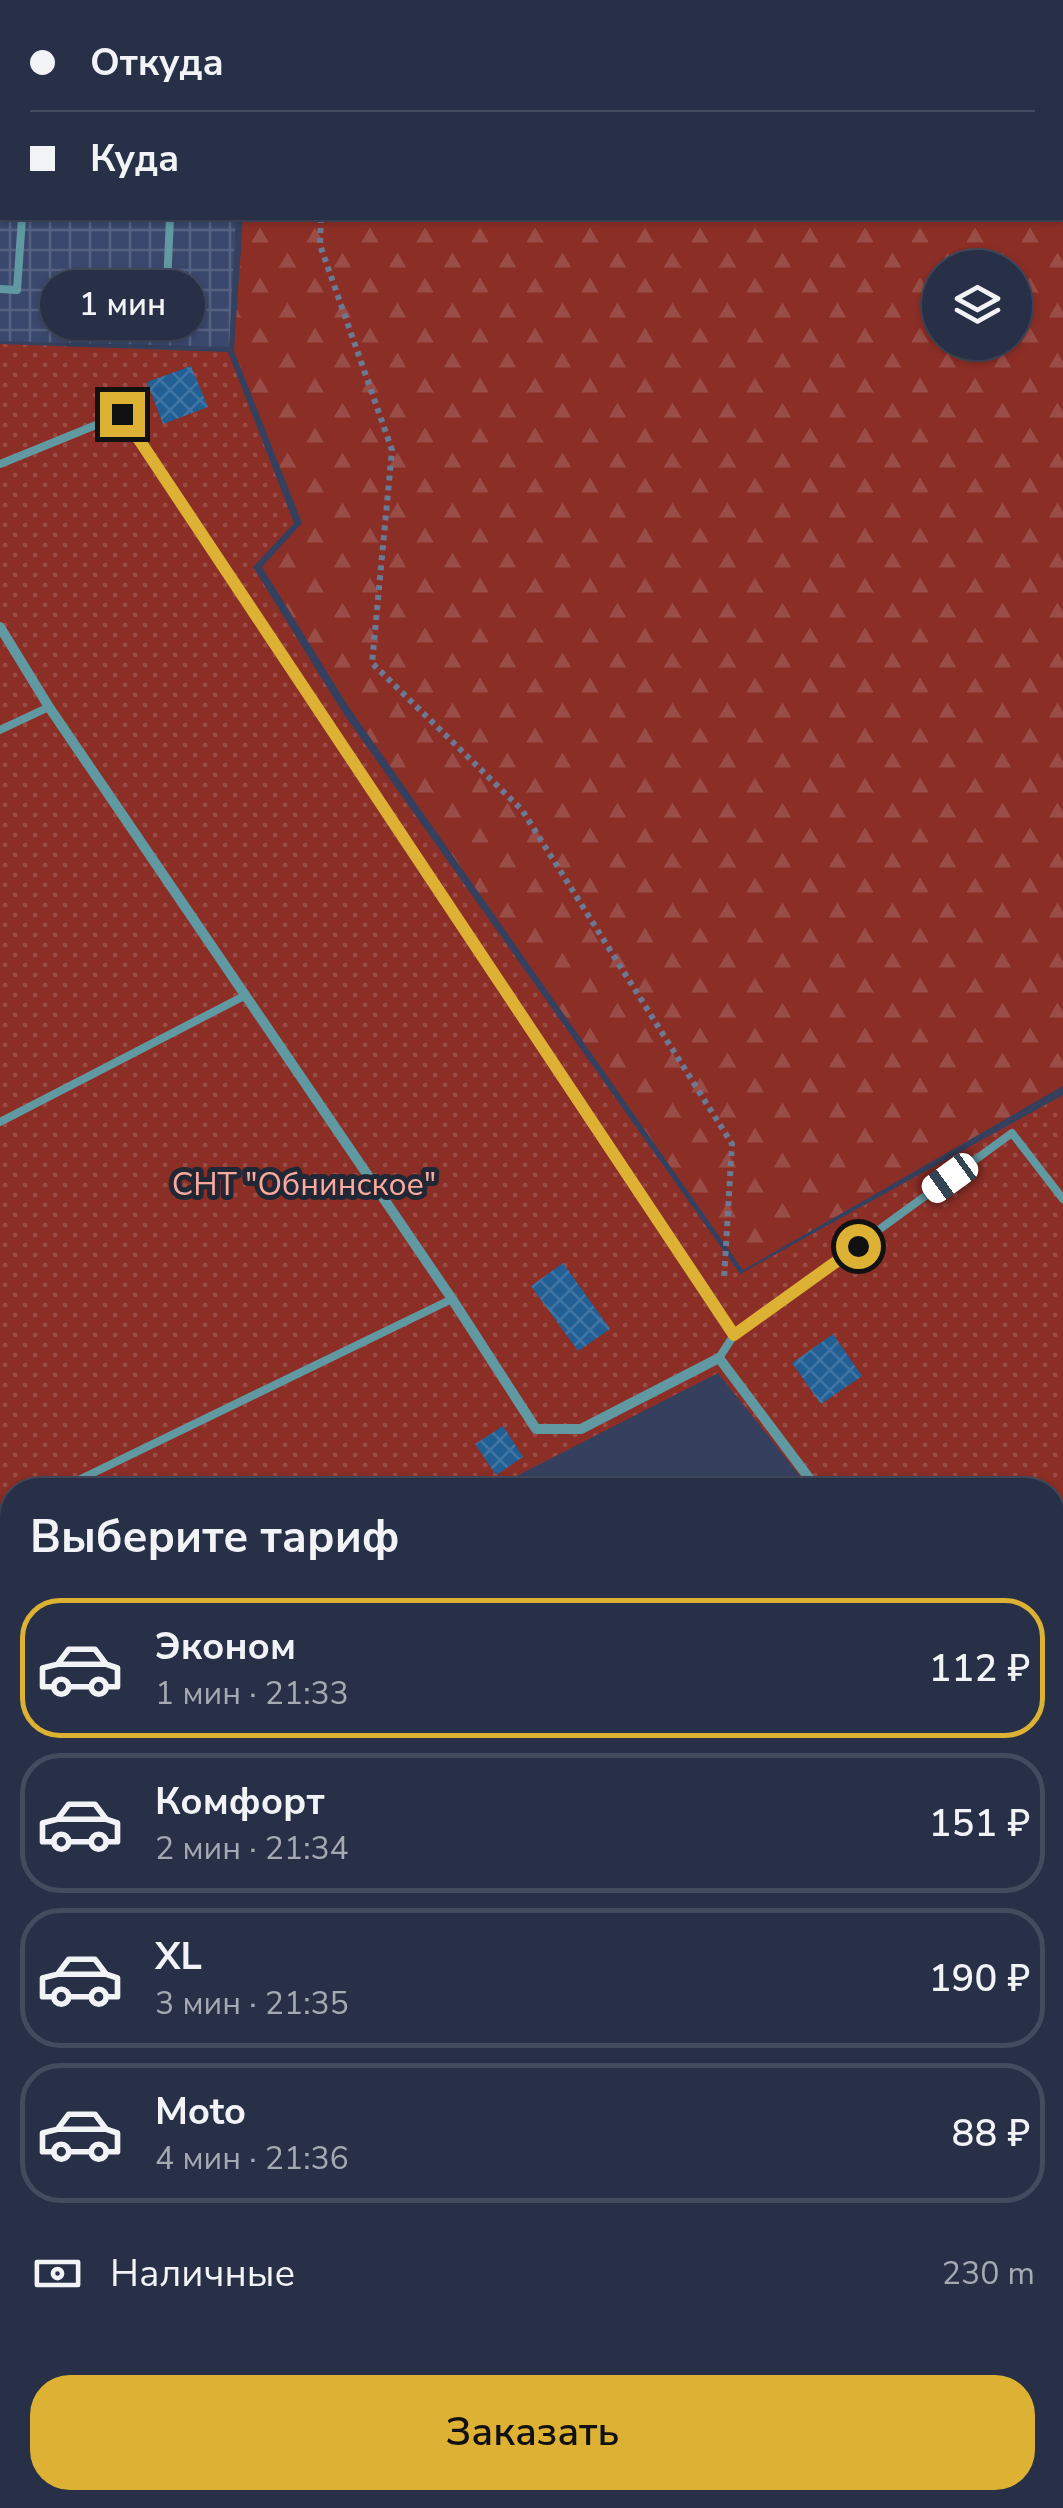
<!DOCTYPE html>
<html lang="ru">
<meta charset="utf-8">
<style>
:root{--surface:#273046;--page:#333c51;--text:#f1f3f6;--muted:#a4a9b3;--line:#434b5f;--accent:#ddb133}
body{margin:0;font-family:"Nunito Sans",sans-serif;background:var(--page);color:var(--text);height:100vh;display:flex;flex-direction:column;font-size:38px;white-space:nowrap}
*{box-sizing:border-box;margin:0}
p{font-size:32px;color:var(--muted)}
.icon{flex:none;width:55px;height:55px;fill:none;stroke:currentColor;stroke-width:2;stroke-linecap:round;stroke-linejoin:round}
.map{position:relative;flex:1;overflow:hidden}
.sheet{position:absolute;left:0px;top:1478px;width:1065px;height:1032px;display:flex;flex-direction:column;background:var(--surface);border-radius:40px 40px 0 0;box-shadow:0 2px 8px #0004,0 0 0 2px var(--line)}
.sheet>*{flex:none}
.guide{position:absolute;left:0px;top:0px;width:1065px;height:220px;box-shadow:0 2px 8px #0004,0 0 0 2px var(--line);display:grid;align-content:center;height:220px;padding:0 30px;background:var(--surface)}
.fabs{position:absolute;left:922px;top:250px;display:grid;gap:20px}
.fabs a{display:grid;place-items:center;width:110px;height:110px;border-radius:50%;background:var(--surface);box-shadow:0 2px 8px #0004,0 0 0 2px var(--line);font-size:50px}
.end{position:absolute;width:45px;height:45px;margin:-22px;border:12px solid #ddb133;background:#111;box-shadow:0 0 0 5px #111}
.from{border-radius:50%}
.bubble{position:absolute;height:70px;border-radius:35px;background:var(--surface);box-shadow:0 2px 8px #0004,0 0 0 2px var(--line);font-size:32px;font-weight:600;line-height:70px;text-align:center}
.car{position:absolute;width:30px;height:60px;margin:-30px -15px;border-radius:12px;box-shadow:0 0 8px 2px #0007;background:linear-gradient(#fff 24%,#345 0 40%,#fff 0 76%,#345 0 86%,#fff 0)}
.guide b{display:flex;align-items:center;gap:35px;height:95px;font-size:38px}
.guide b+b{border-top:2px solid var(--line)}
.guide i{width:25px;height:25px;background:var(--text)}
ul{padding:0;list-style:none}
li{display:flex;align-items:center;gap:30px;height:140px;margin:0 20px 15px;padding:0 10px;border:5px solid var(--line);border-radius:40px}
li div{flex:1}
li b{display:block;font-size:38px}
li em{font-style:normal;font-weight:600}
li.active{border-color:var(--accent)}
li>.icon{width:90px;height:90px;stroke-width:1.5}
h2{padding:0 30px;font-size:45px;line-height:120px}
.pay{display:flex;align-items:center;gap:25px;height:110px;padding:0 30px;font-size:38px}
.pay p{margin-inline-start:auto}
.cta{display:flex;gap:20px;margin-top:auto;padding:20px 30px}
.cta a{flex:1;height:115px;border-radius:40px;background:var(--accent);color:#111;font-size:40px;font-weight:600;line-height:115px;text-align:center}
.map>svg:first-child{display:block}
.industrial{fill:url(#industrial-grid)}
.forest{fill:url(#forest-firs);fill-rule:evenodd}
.garden{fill:url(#garden-dots)}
.building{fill:url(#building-cross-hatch)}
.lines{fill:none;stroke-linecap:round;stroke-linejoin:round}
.path{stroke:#6d7892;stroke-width:6;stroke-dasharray:5 5;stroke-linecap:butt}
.lane{stroke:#6199a2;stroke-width:8}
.street{stroke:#6199a2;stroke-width:10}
.route{stroke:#ddb133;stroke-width:12}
.labels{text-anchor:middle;stroke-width:10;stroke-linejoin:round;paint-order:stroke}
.park-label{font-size:32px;fill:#faa99d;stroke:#222735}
</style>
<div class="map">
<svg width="1063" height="2508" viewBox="0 0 1063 2508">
<defs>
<pattern id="industrial-grid" width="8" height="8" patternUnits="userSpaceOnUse" patternTransform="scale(2.5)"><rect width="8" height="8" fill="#3b486d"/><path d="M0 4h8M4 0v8" fill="none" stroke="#566282"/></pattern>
<pattern id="forest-firs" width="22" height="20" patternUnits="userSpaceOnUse" patternTransform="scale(2.5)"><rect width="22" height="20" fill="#8b2e26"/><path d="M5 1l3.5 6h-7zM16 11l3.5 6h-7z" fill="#9a4c46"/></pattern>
<pattern id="garden-dots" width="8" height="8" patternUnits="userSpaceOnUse" patternTransform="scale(2.5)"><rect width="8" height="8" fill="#8b2e26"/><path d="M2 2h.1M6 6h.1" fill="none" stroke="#9a4c46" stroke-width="1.8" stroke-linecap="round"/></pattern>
<pattern id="building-cross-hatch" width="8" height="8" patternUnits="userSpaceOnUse" patternTransform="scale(2.5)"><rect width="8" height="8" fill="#215f95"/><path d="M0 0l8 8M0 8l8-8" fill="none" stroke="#4075a4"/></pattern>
</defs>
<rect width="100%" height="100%" fill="#34405e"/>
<path class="industrial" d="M0 0H248L2 2V218H236L229 347 0 341Z"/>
<path class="forest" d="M257 0H1063V1086L743 1270 348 706 262 567 302 523 234 351 243 218H1062V2H257ZM940 268H1015V342H940Z"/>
<path class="garden" d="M0 344 228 352 294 523 253 567 343 713 740 1274 1063 1095V1808L1052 1795V1490H811L718 1373 489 1490H12V1733L0 1739Z"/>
<g class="building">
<path d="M191 366 208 407 163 424 147 382Z"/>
<path d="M563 1263 610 1329 578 1351 531 1286Z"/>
<path d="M833 1334 862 1376 821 1404 792 1363Z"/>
<path d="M503 1426 523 1457 496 1475 475 1444Z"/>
<path d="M1052 1611 1063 1625V1642L1052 1650Z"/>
<path d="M12 1984V2032L0 2010V1992Z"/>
<path d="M1052 2106 1063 2125V2164L1052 2170Z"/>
<path d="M5 2305 12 2317V2377L0 2384V2308Z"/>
<path d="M397 2498H411L417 2508H379Z"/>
<path d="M480 2498H509L490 2508H486Z"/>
<path d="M958 2498H1013L1018 2507 964 2508Z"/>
</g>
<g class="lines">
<g class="path">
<path d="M330 2V0"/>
<path d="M321 218 320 245 392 450 372 663 522 810 732 1144 724 1279"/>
<path d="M1052 2047 1063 2040"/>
</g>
<g class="lane">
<path d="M35 2V0"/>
<path d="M180 2V0"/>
<path d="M0 289 17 290 22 218"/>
<path d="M165 330 170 218"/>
<path d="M0 464 123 414 719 1309 734 1335 719 1358"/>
<path d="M0 730 49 707"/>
<path d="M0 1122 246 995"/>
<path d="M734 1335 1012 1133 1063 1199"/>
<path d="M58 1490 452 1299"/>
<path d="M0 1518 12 1512"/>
</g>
<g class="street">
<path d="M0 627 49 707 452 1299 536 1429H581L719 1358 818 1490"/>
<path d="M1052 1806 1063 1820"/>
<path d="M0 2168 12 2190"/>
<path d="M183 2498 188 2508"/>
<path d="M266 2508 283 2498"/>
</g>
</g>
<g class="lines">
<path class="route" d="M122 414 734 1335 858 1246"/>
</g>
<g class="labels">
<g class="park-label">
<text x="304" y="1195">СНТ "Обнинское"</text>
</g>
</g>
</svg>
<div class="fabs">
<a><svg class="icon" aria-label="layers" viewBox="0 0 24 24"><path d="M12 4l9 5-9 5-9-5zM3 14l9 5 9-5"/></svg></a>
</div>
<i class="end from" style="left:858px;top:1246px"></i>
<i class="end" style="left:122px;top:414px"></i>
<div class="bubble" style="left:40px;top:270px;width:165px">1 мин</div>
<i class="car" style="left:950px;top:1178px;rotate:234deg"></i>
<div class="guide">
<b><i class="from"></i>Откуда</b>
<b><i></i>Куда</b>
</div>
<section class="sheet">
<h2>Выберите тариф</h2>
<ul>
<li class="active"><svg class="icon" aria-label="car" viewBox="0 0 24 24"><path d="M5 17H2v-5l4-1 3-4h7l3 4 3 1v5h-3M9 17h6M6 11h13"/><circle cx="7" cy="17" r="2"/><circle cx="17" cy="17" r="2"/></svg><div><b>Эконом</b><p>1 мин · 21:33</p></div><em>112 ₽</em></li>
<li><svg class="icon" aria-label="car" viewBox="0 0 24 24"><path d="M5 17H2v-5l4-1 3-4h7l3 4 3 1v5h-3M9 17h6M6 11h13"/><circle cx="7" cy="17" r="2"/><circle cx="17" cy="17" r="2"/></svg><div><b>Комфорт</b><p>2 мин · 21:34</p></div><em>151 ₽</em></li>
<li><svg class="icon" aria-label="car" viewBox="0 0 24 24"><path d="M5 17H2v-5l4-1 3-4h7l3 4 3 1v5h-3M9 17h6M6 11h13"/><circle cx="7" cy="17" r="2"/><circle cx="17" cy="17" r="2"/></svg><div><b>XL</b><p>3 мин · 21:35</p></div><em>190 ₽</em></li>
<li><svg class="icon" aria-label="car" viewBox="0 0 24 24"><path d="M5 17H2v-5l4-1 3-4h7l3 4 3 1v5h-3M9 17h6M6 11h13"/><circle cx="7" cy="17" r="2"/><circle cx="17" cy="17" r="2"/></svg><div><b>Moto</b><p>4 мин · 21:36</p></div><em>88 ₽</em></li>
</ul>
<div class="pay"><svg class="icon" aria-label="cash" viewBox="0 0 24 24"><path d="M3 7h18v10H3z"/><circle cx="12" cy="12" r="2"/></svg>Наличные<p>230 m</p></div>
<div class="cta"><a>Заказать</a></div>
</section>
</div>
